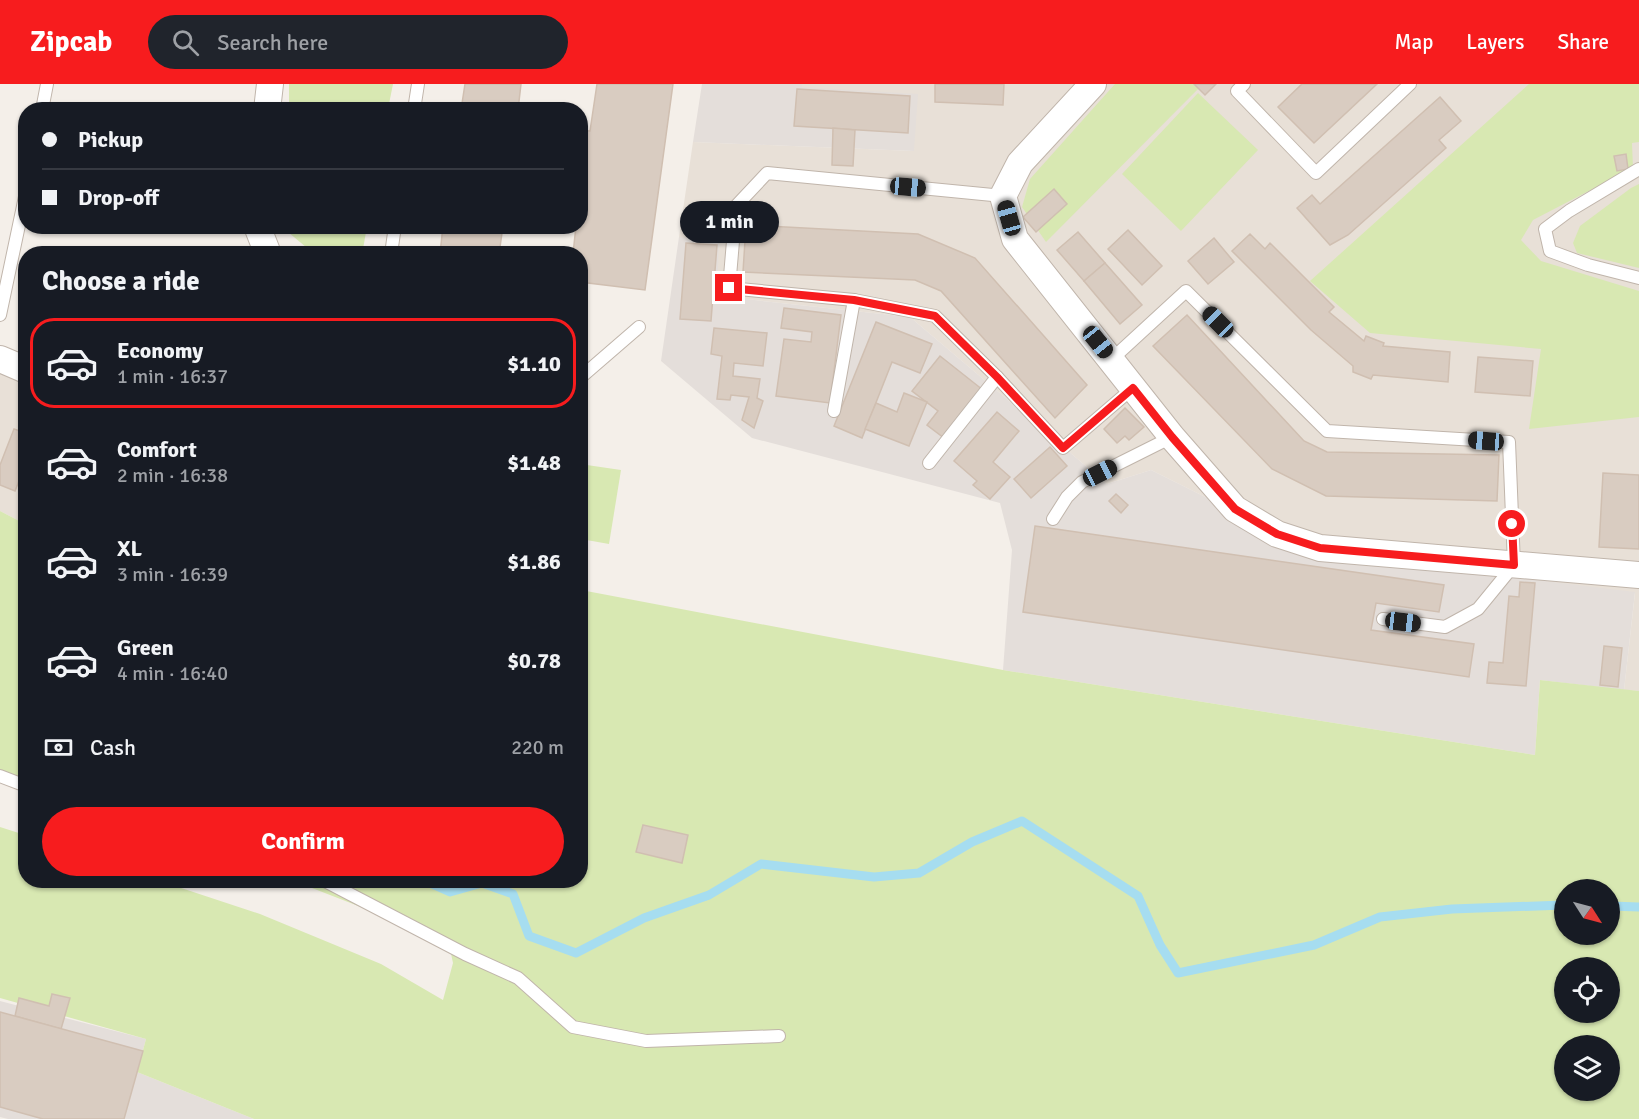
<!DOCTYPE html>
<meta charset="utf-8">
<style>
:root{--surface:#171b24;--page:#20242c;--text:#f1f3f6;--muted:#9ea1a6;--line:#363941;--accent:#f71c1e}
body{margin:0;font-family:Signika,sans-serif;background:var(--page);color:var(--text);height:100vh;display:flex;flex-direction:column;font-size:22px;white-space:nowrap}
*{box-sizing:border-box;margin:0}
p{font-size:20px;color:var(--muted)}
.icon{flex:none;width:33px;height:33px;fill:none;stroke:currentColor;stroke-width:2;stroke-linecap:round;stroke-linejoin:round}
.map{position:relative;flex:1;overflow:hidden}
.side{position:absolute;left:18px;top:162px;width:570px;height:642px;display:flex;flex-direction:column;background:var(--surface);border-radius:24px;box-shadow:0 2px 4px #0004}
.side>*{flex:none}
.banner{position:absolute;left:18px;top:18px;width:570px;height:132px;border-radius:24px;box-shadow:0 2px 4px #0004;display:grid;align-content:center;height:132px;padding:0 24px;background:var(--surface)}
.needle{width:39px;rotate:126deg}
.controls{position:absolute;left:1554px;top:795px;display:grid;gap:12px}
.controls a{display:grid;place-items:center;width:66px;height:66px;border-radius:50%;background:var(--surface);box-shadow:0 2px 4px #0004;font-size:30px}
.end{position:absolute;width:27px;height:27px;margin:-14px;border:8px solid #f71c1e;background:#fff;box-shadow:0 0 0 3px #fff}
.from{border-radius:50%}
.bubble{position:absolute;height:42px;border-radius:21px;background:var(--surface);box-shadow:0 2px 4px #0004;font-size:20px;font-weight:800;line-height:42px;text-align:center}
.car{position:absolute;width:18px;height:36px;margin:-18px -9px;border-radius:8px;box-shadow:0 0 4px 2px #0007;background:linear-gradient(#222 24%,#8ab4d8 0 40%,#222 0 76%,#8ab4d8 0 86%,#222 0)}
.banner b{display:flex;align-items:center;gap:21px;height:57px;font-size:22px}
.banner b+b{border-top:2px solid var(--line)}
.banner i{width:15px;height:15px;background:var(--text)}
ul{padding:0;list-style:none}
li{display:flex;align-items:center;gap:18px;height:90px;margin:0 12px 9px;padding:0 12px;border:3px solid transparent;border-radius:24px}
li div{flex:1}
li b{display:block;font-size:22px}
li em{font-style:normal;font-weight:800}
li.active{border-color:var(--accent)}
li>.icon{width:54px;height:54px;stroke-width:1.5}
h2{padding:0 24px;font-size:27px;line-height:72px}
.pay{display:flex;align-items:center;gap:15px;height:66px;padding:0 24px;font-size:22px}
.pay p{margin-inline-start:auto}
.button{display:flex;gap:12px;margin-top:auto;padding:12px 24px}
.button a{flex:1;height:69px;border-radius:36px;background:var(--accent);color:#fff;font-size:24px;font-weight:800;line-height:69px;text-align:center}
header{display:flex;align-items:center;gap:36px;box-sizing:border-box;height:84px;padding:0 30px;background:var(--accent);color:#fff}
header strong{font-size:28px}
nav{display:flex;gap:33px;margin-inline-start:auto;font-size:21px}
.search{width:420px;height:54px;background:var(--page);display:flex;align-items:center;gap:15px;box-sizing:border-box;padding:0 21px;border-radius:33px;color:var(--muted);font-size:22px}
.map>svg:first-child{display:block}
.residential{fill:#e8e0d7}
.industrial{fill:#e4deda}
.green{fill:#d8e8b2;fill-rule:evenodd}
.lines{fill:none;stroke-linecap:round;stroke-linejoin:round}
.stream{stroke:#a6ddf0;stroke-width:9}
.building{fill:#d9ccc1;stroke:#d0bfb1;stroke-width:1.5}
.service-casing{stroke:#c0b5ab;stroke-width:14}
.minor-casing{stroke:#c0b5ab;stroke-width:28}
.service{stroke:#fff;stroke-width:12}
.minor{stroke:#fff;stroke-width:26}
.route{stroke:#f71c1e;stroke-width:8}
</style>
<header>
<strong>Zipcab</strong>
<div class="search"><svg class="icon" aria-label="search" viewBox="0 0 24 24"><circle cx="10" cy="10" r="6"/><path d="M15 15l6 6"/></svg>Search here</div>
<nav><a>Map</a><a>Layers</a><a>Share</a></nav>
</header>
<div class="map">
<svg width="1639" height="1035" viewBox="0 0 1639 1035">
<rect width="100%" height="100%" fill="#f4efe9"/>
<g class="residential">
<path d="M802 0H1639V607L1624 606 1635 509 1320 470 1151 386 1107 400 910 233 717 212 679 153 693 58 914 67 802 3Z"/>
<path d="M0 285 25 296V440L0 427Z"/>
</g>
<g class="industrial">
<path d="M702 0H802V3L918 10 914 67 693 58Z"/>
<path d="M679 153 719 158 717 212 910 233 1107 400 1151 386 1320 470 1635 508 1624 606 1540 596 1535 671 1003 586 1012 466 1000 419 752 354 661 277Z"/>
<path d="M0 917 146 955 137 988 254 1035H8L0 1033Z"/>
</g>
<g class="green">
<path d="M289 0H393L388 25 289 26Z"/>
<path d="M1115 0H1203L1046 158 1022 123 1030 95Z"/>
<path d="M1529 0H1639V58L1632 59 1633 84 1533 136 1521 156 1541 177 1639 207V333L1529 345 1541 265 1370 249 1310 197Z"/>
<path d="M1198 9 1258 66 1181 147 1122 90Z"/>
<path d="M1639 100V184L1577 169 1573 159 1580 142 1631 104Z"/>
<path d="M288 143V142L367 143 362 170 313 169 288 148Z"/>
<path d="M580 380 621 386 609 460 581 455Z"/>
<path d="M0 427 25 440V705L0 694Z"/>
<path d="M581 506 1003 586 1535 671 1540 596 1639 607V1035H254L137 988 146 955 0 914V743L25 751 26 796 160 797 260 830 381 880 443 916 453 879 450 865 366 825 294 797 580 796ZM1564 806H1610V850H1564ZM1564 884H1610V928H1564ZM1564 962H1610V1006H1564Z"/>
</g>
<g class="lines">
<g class="stream">
<path d="M423 796 450 808 482 799 513 810 529 852 576 869 644 834 709 811 761 780 874 793 919 789 972 758 1022 737 1138 812 1160 861 1178 889 1314 861 1380 833 1452 825 1564 821"/>
<path d="M1610 822 1639 823"/>
</g>
</g>
<g class="building">
<path d="M465 0H521L518 26H461Z"/>
<path d="M597 0H673L645 206 580 198V170H573L576 142H580V113L587 64 580 63V46L590 47Z"/>
<path d="M935 0H1004L1003 21 935 18Z"/>
<path d="M1194 0H1216L1205 11Z"/>
<path d="M1302 0H1377L1314 59 1278 23Z"/>
<path d="M797 5 910 12 908 49 794 42Z"/>
<path d="M1440 13 1461 37 1439 56 1446 64 1348 151 1330 161 1297 124 1312 111 1320 120Z"/>
<path d="M833 44 855 46 853 82 832 81Z"/>
<path d="M1626 70 1628 85 1617 87 1614 72Z"/>
<path d="M1054 105 1067 120 1036 148 1023 133Z"/>
<path d="M746 141 918 150 975 174 1087 301 1055 334 941 207 915 196 743 188Z"/>
<path d="M443 142H503L499 170H440Z"/>
<path d="M1128 146 1162 182 1142 201 1108 165Z"/>
<path d="M1078 148 1105 179 1084 197 1057 166Z"/>
<path d="M1250 150 1265 165 1270 159 1334 223 1329 228 1364 257 1366 252 1384 259 1383 262 1450 268 1448 298 1373 291 1371 295 1353 288V282L1311 246 1232 167Z"/>
<path d="M1214 154 1234 178 1208 200 1188 177Z"/>
<path d="M686 159 717 161 711 237 680 235Z"/>
<path d="M1105 179 1142 221 1120 240 1084 197Z"/>
<path d="M784 224 841 231 830 319 776 312 784 255 811 258 812 248 781 244Z"/>
<path d="M1187 231 1304 357 1327 368 1499 371 1497 417 1326 412 1272 385 1153 262Z"/>
<path d="M876 238 932 260 920 289 892 278 862 354 834 342Z"/>
<path d="M714 244 767 249 763 282 734 279 733 292 760 295 757 314 763 317 754 344 742 336 749 313 731 311 730 316 717 315 722 272 711 270Z"/>
<path d="M940 272 983 306 944 354 927 341 938 327 912 307Z"/>
<path d="M1478 273 1533 277 1530 312 1475 308Z"/>
<path d="M904 309 927 318 909 362 865 345 876 319 897 328Z"/>
<path d="M1125 324 1144 343 1129 356 1125 352 1117 359 1104 345Z"/>
<path d="M997 328 1019 347 993 378 1010 393 990 415 973 401 977 397 954 377Z"/>
<path d="M14 345 26 349V379L15 407 0 401V381Z"/>
<path d="M1050 363 1067 382 1031 414 1014 395Z"/>
<path d="M1603 389 1639 391V465L1599 463Z"/>
<path d="M1116 410 1128 421 1121 429 1109 417Z"/>
<path d="M1035 442 1444 501 1439 528 1376 519 1371 546 1474 560 1469 593 1023 528Z"/>
<path d="M1520 498 1535 499 1526 602 1487 599 1489 578 1503 579 1509 512 1519 513Z"/>
<path d="M1604 562 1622 564 1618 603 1600 601Z"/>
<path d="M643 741 688 751 682 779 636 768Z"/>
<path d="M52 910 70 914 61 945 15 932 19 914 49 922Z"/>
<path d="M0 928 143 967 124 1035H43L0 1023Z"/>
</g>
<g class="lines">
<g class="service-casing">
<g id="service">
<path d="M1244 0 1237 7 1316 89 1410 0"/>
<path d="M42 26 47 0"/>
<path d="M414 26 418 0"/>
<path d="M1639 85 1569 127 1545 145 1550 167 1588 181 1639 194"/>
<path d="M1003 112 767 89 736 122 729 204 854 216 935 232 997 293 1063 364 1133 304"/>
<path d="M391 170 395 142"/>
<path d="M0 231 26 108"/>
<path d="M1112 275 1186 207 1327 347 1509 358 1514 481 1478 525 1445 543 1383 535"/>
<path d="M580 294 639 243"/>
<path d="M834 327 854 216"/>
<path d="M929 379 997 293"/>
<path d="M1053 435 1067 413 1082 398 1172 353"/>
<path d="M0 692 26 702"/>
<path d="M323 796 465 870 518 894 573 943 646 957 779 952"/>
</g>
</g>
<g class="minor-casing">
<g id="minor">
<path d="M1093 0 1020 79 1003 112 1015 155 1172 353 1235 425 1277 450 1320 464 1639 491"/>
<path d="M267 26 270 0"/>
<path d="M257 142 268 170"/>
<path d="M0 275 26 286"/>
</g>
</g>
<use href="#service" class="service"/>
<use href="#minor" class="minor"/>
</g>
<g class="lines">
<path class="route" d="M729 204 854 216 935 232 997 293 1063 364 1133 304 1172 353 1235 425 1277 450 1320 464 1514 481 1512 440"/>
</g>
</svg>
<div class="controls">
<a><svg class="needle" viewBox="-14 -14 28 28"><path d="M0-13l5 13h-10z" fill="#e53935"/><path d="M0 13l5-13h-10z" fill="#9ea1a6"/></svg></a>
<a><svg class="icon" aria-label="locate" viewBox="0 0 24 24"><circle cx="12" cy="12" r="6"/><path d="M12 2v4M12 18v4M2 12h4M18 12h4"/></svg></a>
<a><svg class="icon" aria-label="layers" viewBox="0 0 24 24"><path d="M12 4l9 5-9 5-9-5zM3 14l9 5 9-5"/></svg></a>
</div>
<i class="end from" style="left:1512px;top:440px"></i>
<i class="end" style="left:729px;top:204px"></i>
<div class="bubble" style="left:680px;top:117px;width:99px">1 min</div>
<i class="car" style="left:908px;top:103px;rotate:95deg"></i>
<i class="car" style="left:1009px;top:134px;rotate:344deg"></i>
<i class="car" style="left:1218px;top:238px;rotate:315deg"></i>
<i class="car" style="left:1098px;top:258px;rotate:141deg"></i>
<i class="car" style="left:1486px;top:357px;rotate:274deg"></i>
<i class="car" style="left:1100px;top:389px;rotate:63deg"></i>
<i class="car" style="left:1403px;top:538px;rotate:97deg"></i>
<div class="banner">
<b><i class="from"></i>Pickup</b>
<b><i></i>Drop-off</b>
</div>
<section class="side">
<h2>Choose a ride</h2>
<ul>
<li class="active"><svg class="icon" aria-label="car" viewBox="0 0 24 24"><path d="M5 17H2v-5l4-1 3-4h7l3 4 3 1v5h-3M9 17h6M6 11h13"/><circle cx="7" cy="17" r="2"/><circle cx="17" cy="17" r="2"/></svg><div><b>Economy</b><p>1 min · 16:37</p></div><em>$1.10</em></li>
<li><svg class="icon" aria-label="car" viewBox="0 0 24 24"><path d="M5 17H2v-5l4-1 3-4h7l3 4 3 1v5h-3M9 17h6M6 11h13"/><circle cx="7" cy="17" r="2"/><circle cx="17" cy="17" r="2"/></svg><div><b>Comfort</b><p>2 min · 16:38</p></div><em>$1.48</em></li>
<li><svg class="icon" aria-label="car" viewBox="0 0 24 24"><path d="M5 17H2v-5l4-1 3-4h7l3 4 3 1v5h-3M9 17h6M6 11h13"/><circle cx="7" cy="17" r="2"/><circle cx="17" cy="17" r="2"/></svg><div><b>XL</b><p>3 min · 16:39</p></div><em>$1.86</em></li>
<li><svg class="icon" aria-label="car" viewBox="0 0 24 24"><path d="M5 17H2v-5l4-1 3-4h7l3 4 3 1v5h-3M9 17h6M6 11h13"/><circle cx="7" cy="17" r="2"/><circle cx="17" cy="17" r="2"/></svg><div><b>Green</b><p>4 min · 16:40</p></div><em>$0.78</em></li>
</ul>
<div class="pay"><svg class="icon" aria-label="cash" viewBox="0 0 24 24"><path d="M3 7h18v10H3z"/><circle cx="12" cy="12" r="2"/></svg>Cash<p>220 m</p></div>
<div class="button"><a>Confirm</a></div>
</section>
</div>
